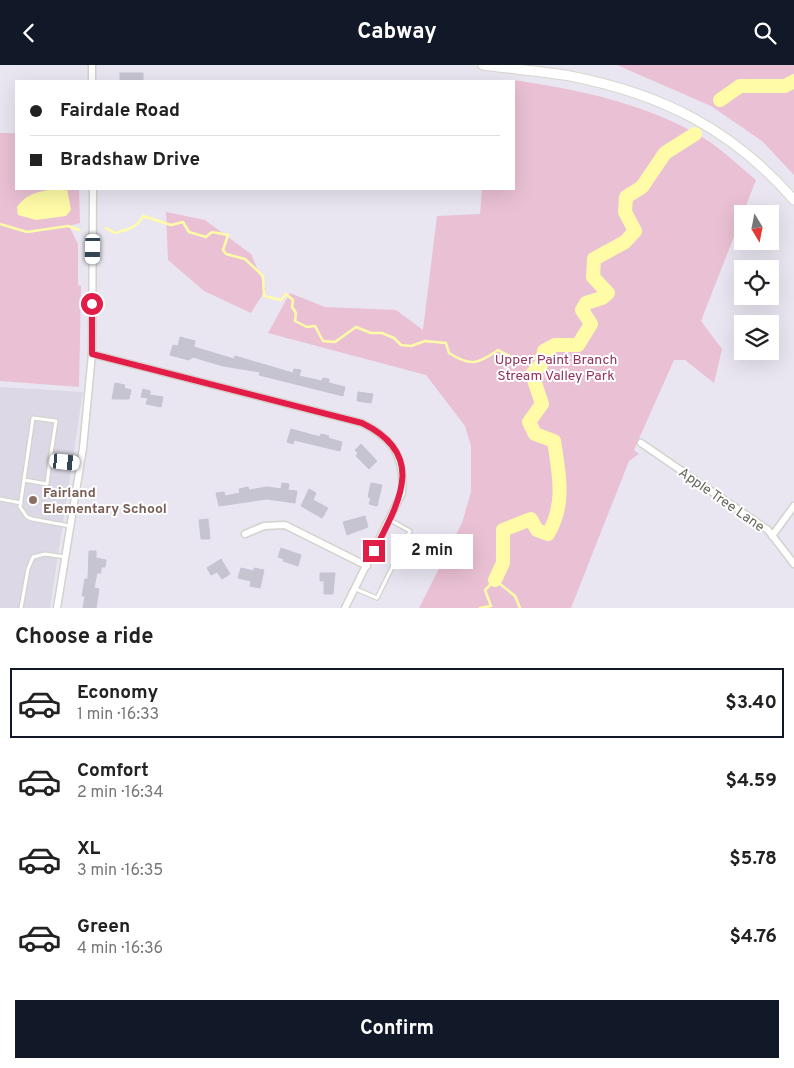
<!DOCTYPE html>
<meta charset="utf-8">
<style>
:root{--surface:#fff;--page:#f6f6f6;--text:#222;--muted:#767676;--line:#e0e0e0;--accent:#111827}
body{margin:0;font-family:Overpass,sans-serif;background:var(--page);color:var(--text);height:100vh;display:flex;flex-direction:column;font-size:19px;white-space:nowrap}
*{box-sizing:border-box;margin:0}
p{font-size:16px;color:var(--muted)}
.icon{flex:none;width:28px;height:28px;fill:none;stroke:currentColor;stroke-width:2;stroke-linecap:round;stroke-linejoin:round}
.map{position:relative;height:543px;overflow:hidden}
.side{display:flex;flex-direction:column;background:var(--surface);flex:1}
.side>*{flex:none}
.hud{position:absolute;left:15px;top:15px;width:500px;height:110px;border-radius:0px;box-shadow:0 5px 20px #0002;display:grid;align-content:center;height:110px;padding:0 15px;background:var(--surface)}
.needle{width:32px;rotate:170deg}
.controls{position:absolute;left:734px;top:140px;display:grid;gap:10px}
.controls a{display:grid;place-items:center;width:45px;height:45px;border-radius:0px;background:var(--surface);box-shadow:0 5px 20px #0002;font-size:25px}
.end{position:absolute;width:22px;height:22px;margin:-11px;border:6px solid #e11d48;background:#fff;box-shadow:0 0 0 2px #fff}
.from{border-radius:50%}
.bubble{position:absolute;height:35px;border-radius:0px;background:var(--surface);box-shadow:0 5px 20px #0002;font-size:16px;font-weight:700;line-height:35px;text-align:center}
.car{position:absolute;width:15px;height:30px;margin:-15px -8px;border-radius:6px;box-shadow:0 0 4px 1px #0007;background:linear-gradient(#fff 24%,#345 0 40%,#fff 0 76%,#345 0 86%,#fff 0)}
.hud b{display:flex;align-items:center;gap:18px;height:48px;font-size:19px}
.hud b+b{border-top:1px solid var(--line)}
.hud i{width:12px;height:12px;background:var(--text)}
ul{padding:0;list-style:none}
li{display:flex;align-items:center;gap:15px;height:70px;margin:0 10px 8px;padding:0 5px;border:2px solid transparent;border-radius:0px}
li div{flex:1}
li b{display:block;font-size:19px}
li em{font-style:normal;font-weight:700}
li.current{border-color:var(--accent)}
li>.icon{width:45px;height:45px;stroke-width:1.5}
h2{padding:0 15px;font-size:22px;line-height:60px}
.action{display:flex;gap:10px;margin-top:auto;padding:10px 15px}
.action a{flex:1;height:58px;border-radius:0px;background:var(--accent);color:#fff;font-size:20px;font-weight:700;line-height:58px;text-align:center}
header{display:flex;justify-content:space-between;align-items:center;height:65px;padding:0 15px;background:var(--accent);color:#fff;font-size:22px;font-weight:700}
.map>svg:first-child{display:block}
.education{fill:#dcd8e6}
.green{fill:#eac0d4}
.water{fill:#fffba7}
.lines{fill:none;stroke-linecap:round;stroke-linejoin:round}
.stream{stroke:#fffba7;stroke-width:2.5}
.river{stroke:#fffba7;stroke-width:14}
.building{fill:#c6c4ce;stroke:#c7c3d6}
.lane-casing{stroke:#d2d3cc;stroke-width:5.5}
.street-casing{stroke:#d2d3cc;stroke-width:9}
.secondary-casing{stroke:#d6d7ce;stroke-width:11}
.lane{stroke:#fff;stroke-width:3}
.street{stroke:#fff;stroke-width:6}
.secondary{stroke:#fff;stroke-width:9}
.route{stroke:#e11d48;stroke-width:6}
.education-dot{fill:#8d6e63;stroke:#fff;stroke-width:2}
.labels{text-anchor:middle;stroke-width:4;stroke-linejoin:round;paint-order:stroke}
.park-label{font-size:14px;fill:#92315c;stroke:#fff}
.education-label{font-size:14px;font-weight:bold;fill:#785e54;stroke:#fff;text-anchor:start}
.street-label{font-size:14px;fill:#67675d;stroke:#fff}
</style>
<header><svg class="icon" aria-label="back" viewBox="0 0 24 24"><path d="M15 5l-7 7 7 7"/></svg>Cabway<svg class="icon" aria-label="search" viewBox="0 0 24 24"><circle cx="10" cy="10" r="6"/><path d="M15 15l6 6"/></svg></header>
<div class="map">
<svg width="794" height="543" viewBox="0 0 794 543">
<rect width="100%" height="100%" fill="#e9e6f1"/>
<path class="education" d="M0 322 83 327 50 543H0Z"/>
<g class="green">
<path d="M617 0H794V110L762 76 711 41Z"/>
<path d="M514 15C579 25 645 38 702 72 721 83 739 101 756 115L701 256 722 284 714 318 685 295H674L634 385 639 389 629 396 571 543H419L462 458 471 427V381L465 361 426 310 268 268 290 228 325 242 396 245 423 265 437 151 480 149 482 124H514Z"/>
<path d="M0 68H16V124H79L80 158 69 161 78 179V220L81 221 79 322 0 316Z"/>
<path d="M166 147 205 155 251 189 266 224 251 248 204 226 168 195Z"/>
</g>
<path class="water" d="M67 124 71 145 66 151 36 155 18 150 17 142C27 126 49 124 67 124Z"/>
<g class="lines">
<g class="stream">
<path d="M0 159 27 167 68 161 79 165"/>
<path d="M106 163 115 168C126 165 138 163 143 151L171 160 183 157 189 167 206 172 212 167 228 170 223 185 226 189 245 194 263 211 264 231 281 235 286 229 293 235 292 242 296 248 295 256 307 262 315 261 323 276 335 277 356 262 371 268H382L394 273 401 280 411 281 425 276 446 278 449 288C471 302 478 299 498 285L523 298 544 286"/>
<path d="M480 543 491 541 485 525 495 515 515 531 520 543"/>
</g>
<g class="river">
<path d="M720 35 740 21H785L794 16"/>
<path d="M495 515 503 498V465L531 454 537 465 548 469C566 439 559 409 554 376L535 369 529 357 542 339 532 309 541 300 544 286 555 280H578L591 259 582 245 586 238 602 233 608 228 593 212 594 194 625 177 635 166 625 147 626 132 642 122 665 88 695 69"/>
</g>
</g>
<g class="building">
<rect x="120" y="8" width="23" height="8"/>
<path d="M180 272 195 276 194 282 234 294 235 291 293 308 294 304 301 305 299 311 322 316 323 313 329 314V318L345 322 343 331 259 310 260 307 223 301 193 292 189 295 170 290 173 280 178 281Z"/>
<path d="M115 318 125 320 124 323 131 325 129 334H112Z"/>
<path d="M143 324 150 326V330L163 332 161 342 146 339 148 333 141 332Z"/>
<path d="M358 327 373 329 371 338 357 336Z"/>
<path d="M291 364 320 372 321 369 329 371 328 373 342 377 340 386 294 375 293 379 287 377Z"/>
<path d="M361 379 377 396 369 404 356 391 358 388 355 385Z"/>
<path d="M282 418 289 419 288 425 297 426 295 438 267 434 219 441 216 428 224 427 225 431 240 428 239 424 248 422 249 425 267 422 281 424Z"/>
<path d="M371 418 382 420 377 441 369 439 371 433 368 432Z"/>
<path d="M309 424 316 428 313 435 328 443 322 453 301 441Z"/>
<path d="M365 451 368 462 347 470 343 457Z"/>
<path d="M208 454 210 474H201L199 455Z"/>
<path d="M281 483 301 490 298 501 283 496 284 494 278 492Z"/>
<path d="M89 486H96V493L106 495 105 502H101V508H97L94 523 99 524 96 543H83L85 531H82L85 514H88Z"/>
<path d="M221 494 230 509 222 514 217 507 211 510 207 503Z"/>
<path d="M241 503 254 506V503L264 505 260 523 250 521 251 516 238 513Z"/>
<path d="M320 508H335L333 529H324V516H320Z"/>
</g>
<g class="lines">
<g class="lane-casing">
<g id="lane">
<path d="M24 415 47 419 50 395"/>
<path d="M0 434 21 438"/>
<path d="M70 461 32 454 27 452 20 442 33 353 56 356 50 395 80 398"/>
<path d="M356 524 377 533 410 466 390 455"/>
<path d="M21 543 28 504 33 492 45 489 65 492"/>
</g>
</g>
<g class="street-casing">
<g id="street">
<path d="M92 0V16"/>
<path d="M92 289 362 358C394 374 405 393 402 428L345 543"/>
<path d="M641 378 768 465 794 499"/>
<path d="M245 469 264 461 285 460 367 501"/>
<path d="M772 471 794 441"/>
<path d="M57 543 83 383 92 289 93 124"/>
</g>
</g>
<g class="secondary-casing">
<path id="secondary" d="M483 0C512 4 541 6 570 11 662 29 732 64 794 135"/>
</g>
<use href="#lane" class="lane"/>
<use href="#street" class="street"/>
<use href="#secondary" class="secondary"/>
</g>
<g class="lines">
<path class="route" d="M92 239V289L362 358C428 390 399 437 374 486"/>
</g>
<circle class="education-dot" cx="33" cy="435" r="5"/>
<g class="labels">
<g class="park-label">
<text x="556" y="299">Upper Paint Branch<tspan x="556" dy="16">Stream Valley Park</tspan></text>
</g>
<g class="education-label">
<text x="43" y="432">Fairland<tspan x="43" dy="16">Elementary School</tspan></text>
</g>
<g class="street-label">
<text transform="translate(722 434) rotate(35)" y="5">Apple Tree Lane</text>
</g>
</g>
</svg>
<div class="controls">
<a><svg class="needle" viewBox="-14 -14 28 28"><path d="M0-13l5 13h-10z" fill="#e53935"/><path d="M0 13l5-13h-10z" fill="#767676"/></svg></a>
<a><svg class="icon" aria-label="locate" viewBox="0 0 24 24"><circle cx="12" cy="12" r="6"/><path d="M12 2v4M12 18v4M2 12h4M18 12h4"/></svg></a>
<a><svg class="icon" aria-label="layers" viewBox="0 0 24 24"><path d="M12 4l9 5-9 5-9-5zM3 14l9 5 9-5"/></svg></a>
</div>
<i class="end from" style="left:92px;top:239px"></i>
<i class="end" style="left:374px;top:486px"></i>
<div class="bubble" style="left:391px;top:469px;width:82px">2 min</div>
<i class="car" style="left:93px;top:184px;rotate:181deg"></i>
<i class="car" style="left:65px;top:397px;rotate:96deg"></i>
<div class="hud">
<b><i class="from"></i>Fairdale Road</b>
<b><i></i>Bradshaw Drive</b>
</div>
</div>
<section class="side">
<h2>Choose a ride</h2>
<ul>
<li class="current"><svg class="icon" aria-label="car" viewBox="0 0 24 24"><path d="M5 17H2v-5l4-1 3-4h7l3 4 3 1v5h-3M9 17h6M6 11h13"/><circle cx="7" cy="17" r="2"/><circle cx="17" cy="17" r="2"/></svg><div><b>Economy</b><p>1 min · 16:33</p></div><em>$3.40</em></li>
<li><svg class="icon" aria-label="car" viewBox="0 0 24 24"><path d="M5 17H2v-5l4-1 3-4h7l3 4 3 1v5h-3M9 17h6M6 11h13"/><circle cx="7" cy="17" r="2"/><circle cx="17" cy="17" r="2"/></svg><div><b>Comfort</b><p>2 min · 16:34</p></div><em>$4.59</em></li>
<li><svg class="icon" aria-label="car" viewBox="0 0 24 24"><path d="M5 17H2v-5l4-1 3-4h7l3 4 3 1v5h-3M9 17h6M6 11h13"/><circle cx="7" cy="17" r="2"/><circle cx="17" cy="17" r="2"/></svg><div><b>XL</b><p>3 min · 16:35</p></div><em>$5.78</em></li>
<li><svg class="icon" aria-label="car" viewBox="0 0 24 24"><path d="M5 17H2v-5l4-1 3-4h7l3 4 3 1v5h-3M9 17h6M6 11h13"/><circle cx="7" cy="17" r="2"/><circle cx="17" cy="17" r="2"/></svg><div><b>Green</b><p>4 min · 16:36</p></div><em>$4.76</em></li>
</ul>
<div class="action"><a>Confirm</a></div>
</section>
